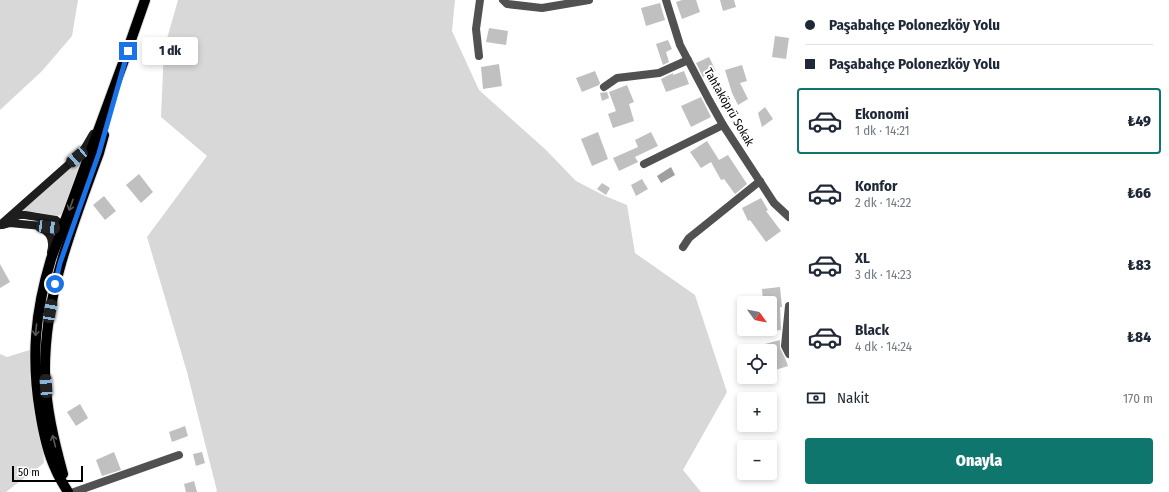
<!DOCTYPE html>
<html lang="tr">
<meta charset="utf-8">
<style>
:root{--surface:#fff;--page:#f2f2f3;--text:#1f2937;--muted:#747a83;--line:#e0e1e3;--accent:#0f766e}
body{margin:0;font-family:"Fira Sans Condensed",sans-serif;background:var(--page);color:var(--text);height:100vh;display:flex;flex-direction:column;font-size:15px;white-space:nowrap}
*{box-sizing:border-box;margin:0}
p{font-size:13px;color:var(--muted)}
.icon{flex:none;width:22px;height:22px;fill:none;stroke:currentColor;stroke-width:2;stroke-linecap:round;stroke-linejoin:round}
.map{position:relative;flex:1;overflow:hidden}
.side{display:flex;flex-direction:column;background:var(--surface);width:380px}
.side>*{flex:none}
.banner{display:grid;align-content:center;height:88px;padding:0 16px;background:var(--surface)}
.needle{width:26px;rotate:123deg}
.buttons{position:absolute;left:737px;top:296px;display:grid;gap:8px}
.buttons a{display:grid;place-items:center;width:40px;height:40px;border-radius:4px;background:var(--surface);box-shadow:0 2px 6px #0003;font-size:20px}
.scale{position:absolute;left:12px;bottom:10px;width:71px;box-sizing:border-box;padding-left:4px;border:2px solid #000;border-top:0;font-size:11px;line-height:14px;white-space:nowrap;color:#000;-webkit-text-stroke:3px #fff;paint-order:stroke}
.end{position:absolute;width:18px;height:18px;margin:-9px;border:5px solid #1a73e8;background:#fff;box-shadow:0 0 0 2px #fff}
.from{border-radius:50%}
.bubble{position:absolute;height:28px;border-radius:4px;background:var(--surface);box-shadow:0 2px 6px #0003;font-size:13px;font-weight:800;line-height:28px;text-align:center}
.car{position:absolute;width:12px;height:24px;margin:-12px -6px;border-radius:5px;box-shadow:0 0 3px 1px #0007;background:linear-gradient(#222 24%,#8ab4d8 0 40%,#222 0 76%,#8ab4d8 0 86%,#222 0)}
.banner b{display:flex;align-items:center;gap:14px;height:38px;font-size:15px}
.banner b+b{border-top:1px solid var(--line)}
.banner i{width:10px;height:10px;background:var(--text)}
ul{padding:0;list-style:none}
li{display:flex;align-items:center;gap:12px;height:66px;margin:0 8px 6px;padding:0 8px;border:2px solid transparent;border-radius:4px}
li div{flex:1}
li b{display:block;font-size:15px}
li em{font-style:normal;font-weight:800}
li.current{border-color:var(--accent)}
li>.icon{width:36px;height:36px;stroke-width:1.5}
.pay{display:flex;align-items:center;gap:10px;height:44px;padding:0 16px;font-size:15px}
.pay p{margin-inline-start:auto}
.button{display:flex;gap:8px;margin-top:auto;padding:8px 16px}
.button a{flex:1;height:46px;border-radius:4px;background:var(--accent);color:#fff;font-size:16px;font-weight:800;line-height:46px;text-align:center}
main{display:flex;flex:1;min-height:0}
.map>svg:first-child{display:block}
.green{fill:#d8d8d8}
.water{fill:#9f9f9f}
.building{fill:#c0c0c0}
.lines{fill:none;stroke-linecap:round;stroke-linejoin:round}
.primary-casing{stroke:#dbdbdb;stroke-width:12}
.minor{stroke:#515151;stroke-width:8}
.tertiary{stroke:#515151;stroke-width:8}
.secondary{stroke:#1e1e1e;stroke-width:8}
.primary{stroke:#000;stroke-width:10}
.oneway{stroke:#595959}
.route{stroke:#1a73e8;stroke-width:5}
.labels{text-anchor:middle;stroke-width:4;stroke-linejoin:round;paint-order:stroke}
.street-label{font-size:12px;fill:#000;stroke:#fff}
</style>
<main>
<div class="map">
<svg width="789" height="492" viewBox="0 0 789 492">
<rect width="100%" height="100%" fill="#fff"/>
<g class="green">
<path d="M0 0H78L72 36 42 71 0 110Z"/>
<path d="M178 0H455L452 31 479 90 545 149 576 181 605 196 627 205 635 253 695 295 727 392 683 470 701 492H216L217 491 187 372 147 237 207 156 161 117 164 49Z"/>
<path d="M79 161 80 164 62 214 58 216 35 212H18Z"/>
<path d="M36 348 44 463 6 492H0V354L7 357Z"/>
</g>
<path class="water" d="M671 167 675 175 661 183 657 176Z"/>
<g class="building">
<path d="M682 0H696L700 12 682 19 676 2Z"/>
<path d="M720 0H734L736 7 723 11Z"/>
<path d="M660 3 665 20 646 26 641 8Z"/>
<path d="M489 28 508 31 506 45 486 42Z"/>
<path d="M775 36 789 38 786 59 772 57Z"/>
<path d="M668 40 672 49 666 52 669 62 663 65 656 44Z"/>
<path d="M709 57 716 71 703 77 696 63Z"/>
<path d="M499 64 502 86 483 89 481 67Z"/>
<path d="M742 65 747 81 740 83 748 99 738 105 732 93 725 70Z"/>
<path d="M595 71 600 83 599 85 582 92 576 78Z"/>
<path d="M684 71 689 84 666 92 661 79 673 73V75Z"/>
<path d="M627 85 634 102 629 104 634 121 613 128 608 114 616 111 609 92Z"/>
<path d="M607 92 609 98 602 101 600 93Z"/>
<path d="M701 97 711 117 691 127 681 106Z"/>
<path d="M765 107 773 119 762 127 758 113Z"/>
<path d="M598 132 608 159 592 166 581 139Z"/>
<path d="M651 132 658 146 635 157 638 162 619 171 613 158 638 147 635 140Z"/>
<path d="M707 141 719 160 728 155 747 184 735 194 724 179 721 180 711 162 701 168 690 152Z"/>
<path d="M139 174 153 192 141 203 126 185Z"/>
<path d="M642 179 648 189 636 196 631 185Z"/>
<path d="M602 183 610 188 606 195 597 189Z"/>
<path d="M104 196 116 211 105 220 93 205Z"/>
<path d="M761 198 768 210 766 211 781 231 766 242 750 220 748 221 742 208Z"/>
<path d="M0 264 10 282 0 288Z"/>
<path d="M780 287 782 307H780L781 330 770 331V303H763L762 289Z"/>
<path d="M780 340V348L785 358 788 366 772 371 770 362V351H767L765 344Z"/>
<path d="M80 404 88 418 76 426 67 412Z"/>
<path d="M185 426 188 436 172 442 169 432Z"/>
<path d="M114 452 121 470 102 476 96 460Z"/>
<path d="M202 452 205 463 196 466 193 454Z"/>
<path d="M194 481 197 492H186L184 484Z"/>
</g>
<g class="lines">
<g class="primary-casing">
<g id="primary">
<path d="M63 474C54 441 46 408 45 373 44 295 73 224 99 153L104 135"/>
<path d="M68 492C63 484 58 476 55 468 47 451 43 431 40 412 31 358 35 312 51 259L123 63 145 0"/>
</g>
</g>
<g class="minor">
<path d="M666 0 680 45 709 100 723 125 774 203 789 217"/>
<path d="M479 56 476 29 480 0"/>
<path d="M604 87 617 78 659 73 688 60"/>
<path d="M644 164 723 125"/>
<path d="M683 247 689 238 760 181"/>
<path d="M789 306 785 346 789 354"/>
<path d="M74 492 179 455"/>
</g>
<path class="tertiary" d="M503 0 507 4 542 8 589 0"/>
<g class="secondary">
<path d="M11 218 20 215H25L56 220 61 224 64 232"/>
<path d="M0 225 77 157 83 151 93 134"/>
<path d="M3 225 10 223 63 228H66"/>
<path d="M40 228C51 232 54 241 51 252"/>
</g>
<use href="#primary" class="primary"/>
</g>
<defs><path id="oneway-shaft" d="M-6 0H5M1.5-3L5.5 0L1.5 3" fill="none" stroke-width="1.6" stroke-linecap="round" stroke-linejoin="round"/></defs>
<g class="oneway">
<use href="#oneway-shaft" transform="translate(71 205) rotate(110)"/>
<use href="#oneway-shaft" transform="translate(36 330) rotate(96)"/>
<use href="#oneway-shaft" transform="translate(54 441) rotate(-104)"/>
</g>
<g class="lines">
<path class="route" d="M55 284 60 263 99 153 128 51"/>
</g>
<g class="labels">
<g class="street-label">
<text transform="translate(729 107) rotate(60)" y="4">Tahtaköprü Sokak</text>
</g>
</g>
</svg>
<div class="buttons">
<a><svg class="needle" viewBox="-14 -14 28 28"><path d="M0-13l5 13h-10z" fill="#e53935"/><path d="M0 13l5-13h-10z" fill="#747a83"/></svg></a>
<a><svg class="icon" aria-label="locate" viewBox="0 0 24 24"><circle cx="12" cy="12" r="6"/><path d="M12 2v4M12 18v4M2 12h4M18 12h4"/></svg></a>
<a>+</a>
<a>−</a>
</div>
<div class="scale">50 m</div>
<i class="end from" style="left:55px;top:284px"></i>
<i class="end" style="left:128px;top:51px"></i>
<div class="bubble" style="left:142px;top:37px;width:56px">1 dk</div>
<i class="car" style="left:77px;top:157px;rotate:229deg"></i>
<i class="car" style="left:48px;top:227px;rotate:97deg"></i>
<i class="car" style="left:50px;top:311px;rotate:10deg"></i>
<i class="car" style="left:46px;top:386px;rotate:356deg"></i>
</div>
<section class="side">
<div class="banner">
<b><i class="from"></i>Paşabahçe Polonezköy Yolu</b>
<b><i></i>Paşabahçe Polonezköy Yolu</b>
</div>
<ul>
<li class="current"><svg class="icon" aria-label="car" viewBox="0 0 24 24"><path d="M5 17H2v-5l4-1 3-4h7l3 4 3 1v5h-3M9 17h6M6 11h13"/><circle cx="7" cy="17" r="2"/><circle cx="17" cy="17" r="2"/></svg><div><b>Ekonomi</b><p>1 dk · 14:21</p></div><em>₺49</em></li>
<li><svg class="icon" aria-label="car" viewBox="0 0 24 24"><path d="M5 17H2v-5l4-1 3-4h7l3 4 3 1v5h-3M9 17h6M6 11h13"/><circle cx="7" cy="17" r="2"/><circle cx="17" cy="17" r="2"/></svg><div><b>Konfor</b><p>2 dk · 14:22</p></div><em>₺66</em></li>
<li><svg class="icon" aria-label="car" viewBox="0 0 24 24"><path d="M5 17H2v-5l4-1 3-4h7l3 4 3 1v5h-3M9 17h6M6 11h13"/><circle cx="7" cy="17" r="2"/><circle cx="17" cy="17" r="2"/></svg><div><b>XL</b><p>3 dk · 14:23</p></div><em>₺83</em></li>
<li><svg class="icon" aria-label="car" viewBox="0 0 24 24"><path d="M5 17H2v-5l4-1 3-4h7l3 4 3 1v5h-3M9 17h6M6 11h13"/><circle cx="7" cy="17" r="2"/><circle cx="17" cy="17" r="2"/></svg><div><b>Black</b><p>4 dk · 14:24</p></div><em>₺84</em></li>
</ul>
<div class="pay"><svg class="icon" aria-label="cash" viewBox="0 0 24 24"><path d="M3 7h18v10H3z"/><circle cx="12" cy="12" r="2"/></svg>Nakit<p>170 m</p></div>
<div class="button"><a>Onayla</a></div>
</section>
</main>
